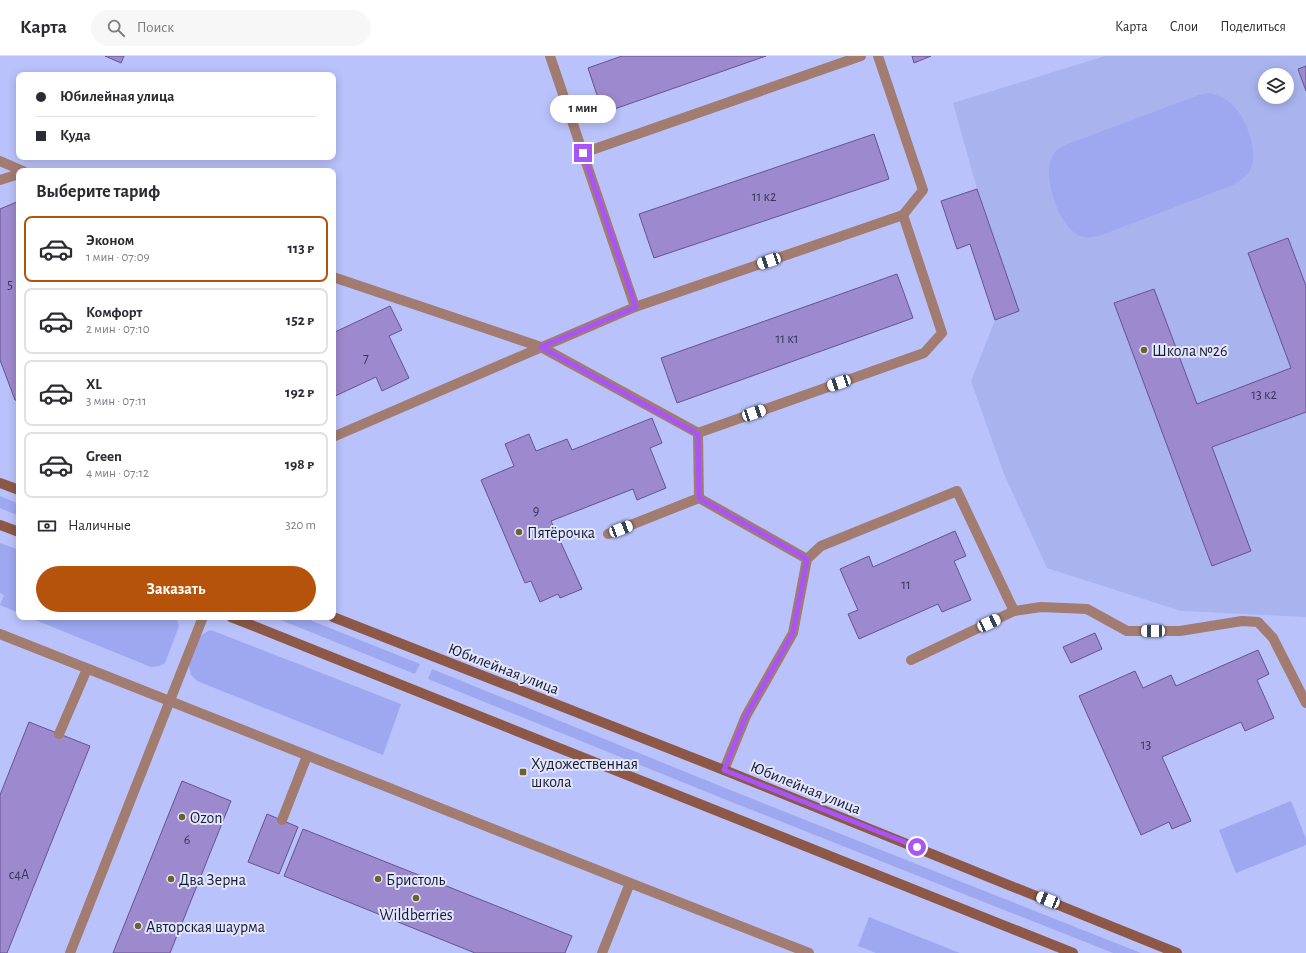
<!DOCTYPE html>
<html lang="ru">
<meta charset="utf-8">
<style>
:root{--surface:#fff;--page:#f7f7f7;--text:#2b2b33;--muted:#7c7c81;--line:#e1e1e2;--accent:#b45309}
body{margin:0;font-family:"Alegreya Sans",sans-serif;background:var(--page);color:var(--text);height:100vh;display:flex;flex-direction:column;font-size:15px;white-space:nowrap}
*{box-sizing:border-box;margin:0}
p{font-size:13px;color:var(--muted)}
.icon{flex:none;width:22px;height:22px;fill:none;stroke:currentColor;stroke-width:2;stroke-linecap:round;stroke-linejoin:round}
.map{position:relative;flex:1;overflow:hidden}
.drawer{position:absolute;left:16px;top:112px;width:320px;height:452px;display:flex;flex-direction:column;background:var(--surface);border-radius:8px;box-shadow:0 2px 10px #0003}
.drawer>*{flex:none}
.hud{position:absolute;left:16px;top:16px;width:320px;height:88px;border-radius:8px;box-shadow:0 2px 10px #0003;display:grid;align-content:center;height:88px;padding:0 20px;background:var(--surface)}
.buttons{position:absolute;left:1258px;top:12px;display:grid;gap:8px}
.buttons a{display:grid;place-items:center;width:36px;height:36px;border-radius:50%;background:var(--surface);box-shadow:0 2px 10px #0003;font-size:20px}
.end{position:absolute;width:18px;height:18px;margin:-9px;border:5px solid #a855f7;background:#fff;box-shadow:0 0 0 2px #fff}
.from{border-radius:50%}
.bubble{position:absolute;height:28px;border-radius:14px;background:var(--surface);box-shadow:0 2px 10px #0003;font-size:13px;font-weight:600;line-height:28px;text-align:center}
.car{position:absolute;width:12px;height:24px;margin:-12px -6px;border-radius:5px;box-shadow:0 0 3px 1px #0007;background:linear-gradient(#fff 24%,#345 0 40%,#fff 0 76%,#345 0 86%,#fff 0)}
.hud b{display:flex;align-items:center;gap:14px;height:38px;font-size:15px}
.hud b+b{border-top:1px solid var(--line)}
.hud i{width:10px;height:10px;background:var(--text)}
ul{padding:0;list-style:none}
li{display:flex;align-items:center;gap:12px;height:66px;margin:0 8px 6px;padding:0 12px;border:2px solid var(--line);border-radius:8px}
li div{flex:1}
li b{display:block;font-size:15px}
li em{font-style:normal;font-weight:600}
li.on{border-color:var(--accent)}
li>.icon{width:36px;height:36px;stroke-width:1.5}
h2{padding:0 20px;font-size:18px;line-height:48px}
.pay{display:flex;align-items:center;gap:10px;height:44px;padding:0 20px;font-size:15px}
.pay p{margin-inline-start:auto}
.cta{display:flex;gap:8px;margin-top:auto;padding:8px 20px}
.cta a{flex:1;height:46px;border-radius:24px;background:var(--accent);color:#fff;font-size:16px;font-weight:600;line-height:46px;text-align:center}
header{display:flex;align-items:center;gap:24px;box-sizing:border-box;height:56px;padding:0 20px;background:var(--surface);border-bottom:1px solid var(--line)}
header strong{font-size:19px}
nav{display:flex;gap:22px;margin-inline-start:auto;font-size:14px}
.search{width:280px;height:36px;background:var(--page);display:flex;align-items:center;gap:10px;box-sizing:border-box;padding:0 14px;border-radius:22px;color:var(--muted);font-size:15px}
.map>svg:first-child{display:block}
.built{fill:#a9b3ee;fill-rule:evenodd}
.green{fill:#9da8f0}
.building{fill:#9d89cd;stroke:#665391}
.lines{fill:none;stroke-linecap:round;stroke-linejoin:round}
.lane{stroke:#a27c71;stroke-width:10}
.secondary{stroke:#8d5848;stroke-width:10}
.route{stroke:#a855f7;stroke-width:5}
.poi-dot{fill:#6d612e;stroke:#e2e6fc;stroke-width:1.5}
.labels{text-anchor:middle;stroke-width:4;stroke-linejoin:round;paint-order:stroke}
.number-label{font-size:14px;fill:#39365a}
.poi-label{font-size:16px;fill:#181a34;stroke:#e2e6fc;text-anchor:start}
.street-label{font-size:16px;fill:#181a34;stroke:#e2e6fc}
</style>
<header>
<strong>Карта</strong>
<div class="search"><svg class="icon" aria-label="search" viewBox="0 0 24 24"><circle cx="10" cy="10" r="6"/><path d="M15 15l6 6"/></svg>Поиск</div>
<nav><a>Карта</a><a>Слои</a><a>Поделиться</a></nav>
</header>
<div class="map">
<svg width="1306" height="897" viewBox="0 0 1306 897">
<rect width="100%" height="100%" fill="#b9c2fb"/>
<path class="built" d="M1105 0H1306V561L1181 555 1047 512 1004 418 971 325 995 264 1019 255 977 133 953 47ZM1265 19H1287V41H1265Z"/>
<g class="green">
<path d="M1210 37C1216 39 1224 41 1229 46 1245 58 1259 94 1251 113 1248 120 1239 125 1233 129L1099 180C1092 181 1086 183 1078 179 1058 168 1039 115 1055 96 1057 93 1062 91 1065 89L1199 39Z"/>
<path d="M0 440 19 448V460L0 452Z"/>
<path d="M0 487 19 494V557L0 549 4 539 0 537Z"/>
<path d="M28 561H176L179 570 165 607 159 610 151 611Z"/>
<path d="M273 561H302L420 608 415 618Z"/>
<path d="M211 574 401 648 383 699 197 625 191 619 189 610 199 582 204 577Z"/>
<path d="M432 613 730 734 1141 897H1113L724 743 428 623Z"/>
<path d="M1291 745 1306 783V789L1236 817 1219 774Z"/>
<path d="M869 861 960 897H876L858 890Z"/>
</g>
<g class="building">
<path d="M105 0H124L121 7Z"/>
<path d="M622 0H766L603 57 588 12Z"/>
<path d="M912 0H931L914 7Z"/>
<path d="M1306 10V35L1298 13Z"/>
<path d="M874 78 889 123 654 202 639 158Z"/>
<path d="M977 133 1019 255 995 264 970 188 957 193 941 145Z"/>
<path d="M19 145V345L15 344 0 304V153Z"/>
<path d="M1288 182 1306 230V356L1212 391 1251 495 1212 510 1114 247 1154 233 1197 348 1291 312 1248 197Z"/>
<path d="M897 218 913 262 677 347 661 302Z"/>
<path d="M390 250 402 274 389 280 409 322 382 335 376 321 333 341V277Z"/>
<path d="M652 362 662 387 650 392 666 432 637 444 633 433 551 465 582 533 560 542 558 538 540 546 531 525 525 527 481 424 514 410 505 388 529 378 536 395 567 383 572 394Z"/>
<path d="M955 475 966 500 954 505 971 544 942 556 938 548 859 583 848 558 858 554 840 513 869 500 873 511Z"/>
<path d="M1095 577 1102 593 1071 607 1063 591Z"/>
<path d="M1258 594 1269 618 1257 624 1274 662 1245 675 1241 666 1162 701 1191 765 1172 773 1169 766 1141 779 1079 640 1135 615 1143 632 1171 619 1176 630Z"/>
<path d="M29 666 90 690 7 897H0V739Z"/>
<path d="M182 725 231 745 170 897H113Z"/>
<path d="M267 758 298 771 279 818 248 806Z"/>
<path d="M303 773 572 880 565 897H475L284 820Z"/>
</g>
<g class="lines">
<g class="lane">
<path d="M550 0 635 251"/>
<path d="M583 97 861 0"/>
<path d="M0 105 23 115"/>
<path d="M0 124 19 118"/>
<path d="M333 221 541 291 698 377"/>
<path d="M333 381 635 251 903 159 923 134 878 0"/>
<path d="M699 442 807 503"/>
<path d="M608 478 699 442 698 377 924 297 942 277 903 159"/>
<path d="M0 578 630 827 602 897"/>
<path d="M911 604 1014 555 1041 551 1087 553 1127 575H1180L1242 565 1258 566 1273 582 1306 647"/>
<path d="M59 678 87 613"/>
<path d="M724 714 746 660 793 577 807 503 821 490 957 435 1014 555"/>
<path d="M282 764 307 700"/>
<path d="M630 827 809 897"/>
<path d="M70 897 203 561"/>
</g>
<g class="secondary">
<path d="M0 427 19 434"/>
<path d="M0 469 19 476"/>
<path d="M231 561 1073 897"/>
<path d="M333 561 724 714 1177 897"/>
</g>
</g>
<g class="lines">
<path class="route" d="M583 97 636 251 541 291 698 378 699 442 807 503 793 577 746 660 724 714 917 791"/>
</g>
<g class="poi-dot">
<circle cx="1144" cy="294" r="4"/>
<circle cx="519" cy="476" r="4"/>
<rect x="519" y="712" width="8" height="8" rx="2"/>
<circle cx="182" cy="761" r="4"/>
<circle cx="171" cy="823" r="4"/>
<circle cx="378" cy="823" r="4"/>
<circle cx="416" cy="842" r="4"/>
<circle cx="138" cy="870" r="4"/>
</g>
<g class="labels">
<g class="number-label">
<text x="764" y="145">11 к2</text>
<text x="10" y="233">5</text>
<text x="787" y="287">11 к1</text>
<text x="366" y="306">7</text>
<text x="1264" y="343">13 к2</text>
<text x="536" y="459">9</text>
<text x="906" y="533">11</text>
<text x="1146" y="693">13</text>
<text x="187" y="788">6</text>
<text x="19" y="823">с4А</text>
</g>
<g class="poi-label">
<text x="1152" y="300">Школа №26</text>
<text x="527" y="482">Пятёрочка</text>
<text x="531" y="713">Художественная<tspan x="531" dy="18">школа</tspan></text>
<text x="190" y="767">Ozon</text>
<text x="179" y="829">Два Зерна</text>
<text x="386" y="829">Бристоль</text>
<text x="416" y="864" text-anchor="middle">Wildberries</text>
<text x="146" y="876">Авторская шаурма</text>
</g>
<g class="street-label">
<text transform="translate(504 612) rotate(21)" y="6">Юбилейная улица</text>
<text transform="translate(806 731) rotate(22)" y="6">Юбилейная улица</text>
</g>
</g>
</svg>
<div class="buttons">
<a><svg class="icon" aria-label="layers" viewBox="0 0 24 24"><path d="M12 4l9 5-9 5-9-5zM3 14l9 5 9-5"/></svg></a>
</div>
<i class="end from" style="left:917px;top:791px"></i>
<i class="end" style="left:583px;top:97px"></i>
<div class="bubble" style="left:550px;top:39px;width:66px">1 мин</div>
<i class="car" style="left:769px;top:205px;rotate:251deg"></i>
<i class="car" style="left:839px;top:327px;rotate:251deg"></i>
<i class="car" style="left:754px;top:357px;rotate:71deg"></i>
<i class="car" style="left:621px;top:473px;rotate:69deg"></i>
<i class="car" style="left:989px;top:567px;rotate:65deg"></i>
<i class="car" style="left:1153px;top:575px;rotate:270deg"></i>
<i class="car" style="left:1048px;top:844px;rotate:292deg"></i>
<div class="hud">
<b><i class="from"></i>Юбилейная улица</b>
<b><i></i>Куда</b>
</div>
<section class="drawer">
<h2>Выберите тариф</h2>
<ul>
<li class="on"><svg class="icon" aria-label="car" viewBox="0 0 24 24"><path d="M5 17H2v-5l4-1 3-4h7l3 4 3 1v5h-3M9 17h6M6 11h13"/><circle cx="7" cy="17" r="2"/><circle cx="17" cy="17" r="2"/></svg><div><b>Эконом</b><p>1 мин · 07:09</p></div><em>113 ₽</em></li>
<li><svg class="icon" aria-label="car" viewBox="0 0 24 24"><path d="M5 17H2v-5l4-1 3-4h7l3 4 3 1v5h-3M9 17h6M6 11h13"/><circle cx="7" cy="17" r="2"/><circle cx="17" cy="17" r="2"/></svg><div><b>Комфорт</b><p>2 мин · 07:10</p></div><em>152 ₽</em></li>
<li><svg class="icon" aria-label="car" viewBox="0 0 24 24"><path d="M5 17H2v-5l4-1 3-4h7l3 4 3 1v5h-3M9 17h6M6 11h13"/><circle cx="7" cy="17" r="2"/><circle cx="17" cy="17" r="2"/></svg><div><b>XL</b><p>3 мин · 07:11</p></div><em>192 ₽</em></li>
<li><svg class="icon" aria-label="car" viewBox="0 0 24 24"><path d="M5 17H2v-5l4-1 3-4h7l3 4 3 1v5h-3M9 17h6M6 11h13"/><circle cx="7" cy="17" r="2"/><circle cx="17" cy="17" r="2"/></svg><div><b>Green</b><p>4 мин · 07:12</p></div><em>198 ₽</em></li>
</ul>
<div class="pay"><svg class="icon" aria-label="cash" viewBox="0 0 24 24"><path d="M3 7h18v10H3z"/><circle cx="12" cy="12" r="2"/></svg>Наличные<p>320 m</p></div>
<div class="cta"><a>Заказать</a></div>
</section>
</div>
